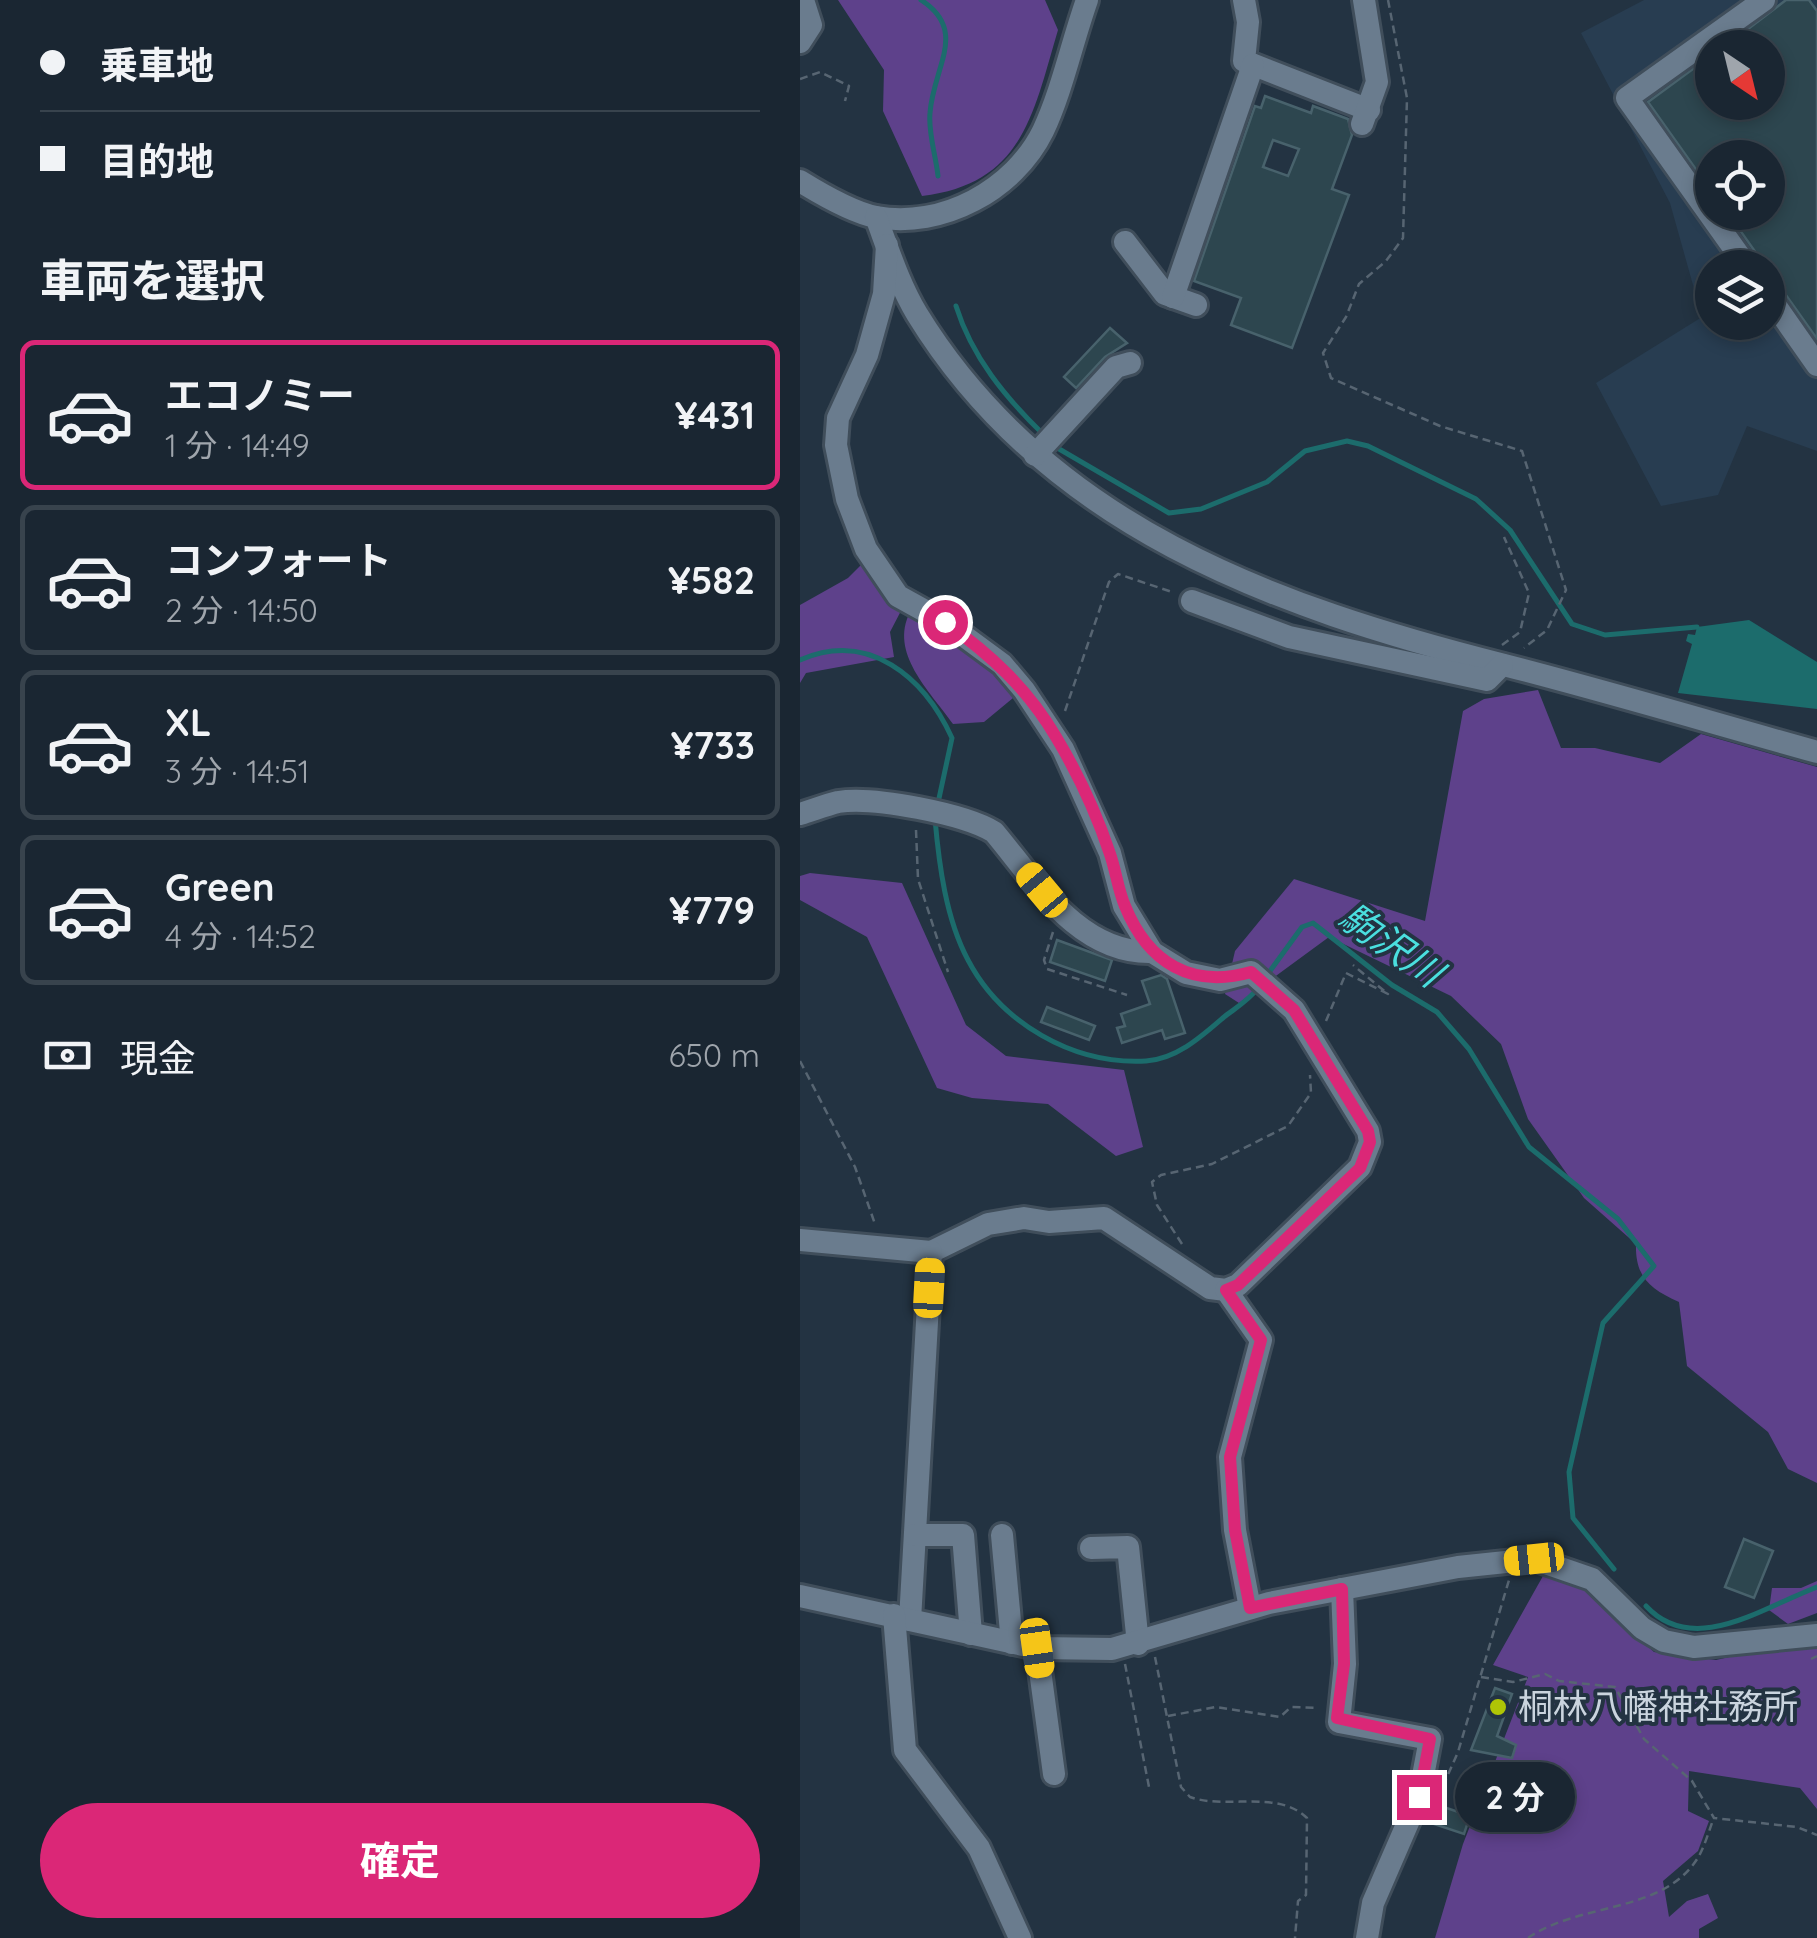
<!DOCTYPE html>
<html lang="ja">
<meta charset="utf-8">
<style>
:root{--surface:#1a2632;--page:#27323e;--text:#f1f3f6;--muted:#9fa5ac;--line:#38434d;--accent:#db2777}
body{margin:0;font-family:Quicksand,"Noto Sans JP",sans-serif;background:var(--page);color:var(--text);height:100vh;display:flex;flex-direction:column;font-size:38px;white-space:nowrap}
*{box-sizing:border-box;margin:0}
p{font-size:32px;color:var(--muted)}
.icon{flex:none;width:55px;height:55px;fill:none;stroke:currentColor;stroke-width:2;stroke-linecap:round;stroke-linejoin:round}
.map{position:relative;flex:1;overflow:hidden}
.panel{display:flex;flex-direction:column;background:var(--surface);width:800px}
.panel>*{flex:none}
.hud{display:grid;align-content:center;height:220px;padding:0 40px;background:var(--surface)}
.needle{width:65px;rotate:145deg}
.fabs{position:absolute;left:895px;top:30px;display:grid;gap:20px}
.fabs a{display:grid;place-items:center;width:90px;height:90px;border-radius:50%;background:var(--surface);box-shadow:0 5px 15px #0003,0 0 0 2px var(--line);font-size:50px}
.end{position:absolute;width:45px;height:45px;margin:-22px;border:12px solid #db2777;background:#fff;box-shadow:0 0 0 5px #fff}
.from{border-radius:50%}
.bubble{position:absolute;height:70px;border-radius:35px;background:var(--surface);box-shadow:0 5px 15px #0003,0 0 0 2px var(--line);font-size:32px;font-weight:700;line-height:70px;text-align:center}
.car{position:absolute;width:30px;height:60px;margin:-30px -15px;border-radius:12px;box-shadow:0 0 8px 2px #0007;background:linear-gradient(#f5c518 24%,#345 0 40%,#f5c518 0 76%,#345 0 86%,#f5c518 0)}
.hud b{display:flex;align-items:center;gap:35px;height:95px;font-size:38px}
.hud b+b{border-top:2px solid var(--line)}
.hud i{width:25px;height:25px;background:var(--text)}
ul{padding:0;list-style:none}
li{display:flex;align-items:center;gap:30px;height:150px;margin:0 20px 15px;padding:0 20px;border:5px solid var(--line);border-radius:15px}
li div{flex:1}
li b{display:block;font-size:38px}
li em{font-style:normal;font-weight:700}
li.on{border-color:var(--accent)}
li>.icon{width:90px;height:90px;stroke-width:1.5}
h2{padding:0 40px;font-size:45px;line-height:120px}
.pay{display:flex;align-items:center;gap:25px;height:110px;padding:0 40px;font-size:38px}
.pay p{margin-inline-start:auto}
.cta{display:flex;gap:20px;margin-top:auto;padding:20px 40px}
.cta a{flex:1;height:115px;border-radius:60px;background:var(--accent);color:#fff;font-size:40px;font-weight:700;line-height:115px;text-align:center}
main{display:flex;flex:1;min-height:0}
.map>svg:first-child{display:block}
.built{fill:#283d51;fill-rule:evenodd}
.green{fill:#5e418b}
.water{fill:#1c6c6c}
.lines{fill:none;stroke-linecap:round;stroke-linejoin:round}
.stream{stroke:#1c6c6c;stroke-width:5}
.building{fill:#2d464f;stroke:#48626c;stroke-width:2.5;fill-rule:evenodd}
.minor-casing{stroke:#404e5b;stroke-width:28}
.path{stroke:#576572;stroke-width:2.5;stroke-dasharray:8 5;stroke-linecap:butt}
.minor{stroke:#6a7c8e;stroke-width:22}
.route{stroke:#db2777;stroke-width:12}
.poi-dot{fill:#afc506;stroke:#233342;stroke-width:4}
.labels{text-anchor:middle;stroke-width:8;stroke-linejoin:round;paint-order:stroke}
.poi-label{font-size:35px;fill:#cad4de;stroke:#233342;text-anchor:start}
.water-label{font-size:38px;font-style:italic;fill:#4adfdf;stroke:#233342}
</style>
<main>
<section class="panel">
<div class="hud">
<b><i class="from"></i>乗車地</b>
<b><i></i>目的地</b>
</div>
<h2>車両を選択</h2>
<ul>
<li class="on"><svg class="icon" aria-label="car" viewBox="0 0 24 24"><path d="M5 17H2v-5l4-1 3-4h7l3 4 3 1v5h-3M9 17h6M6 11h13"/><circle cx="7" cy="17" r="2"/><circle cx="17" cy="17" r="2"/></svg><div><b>エコノミー</b><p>1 分 · 14:49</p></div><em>¥431</em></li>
<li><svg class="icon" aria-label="car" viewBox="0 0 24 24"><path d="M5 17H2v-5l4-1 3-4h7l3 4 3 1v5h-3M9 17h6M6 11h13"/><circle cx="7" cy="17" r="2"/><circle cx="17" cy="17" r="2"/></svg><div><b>コンフォート</b><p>2 分 · 14:50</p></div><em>¥582</em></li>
<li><svg class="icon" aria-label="car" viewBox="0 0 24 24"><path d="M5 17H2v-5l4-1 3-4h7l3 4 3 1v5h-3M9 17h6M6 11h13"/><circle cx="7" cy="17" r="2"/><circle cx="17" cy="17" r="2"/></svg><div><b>XL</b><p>3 分 · 14:51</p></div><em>¥733</em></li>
<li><svg class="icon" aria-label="car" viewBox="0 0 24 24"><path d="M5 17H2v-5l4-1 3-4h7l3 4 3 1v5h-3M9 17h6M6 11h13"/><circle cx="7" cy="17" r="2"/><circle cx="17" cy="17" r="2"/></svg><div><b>Green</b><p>4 分 · 14:52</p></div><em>¥779</em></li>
</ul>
<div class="pay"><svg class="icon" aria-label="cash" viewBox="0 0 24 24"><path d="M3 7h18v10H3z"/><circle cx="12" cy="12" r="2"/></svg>現金<p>650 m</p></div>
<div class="cta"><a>確定</a></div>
</section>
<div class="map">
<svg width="1017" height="1938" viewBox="0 0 1017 1938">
<rect width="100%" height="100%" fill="#233342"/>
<path class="built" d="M844 0H1017V451L947 426 918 495 861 506 796 383 902 317 870 203 781 33ZM912 48H968V102H912ZM912 158H968V212H912ZM912 268H968V322H912Z"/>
<g class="green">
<path d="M38 0H245L258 30C233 114 223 184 122 196L83 111 84 70Z"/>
<path d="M64 562 103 607 90 632 94 657 6 673 0 683V605L48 578Z"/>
<path d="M110 612 126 615 212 685 213 698 184 722 153 724C129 690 89 653 110 612Z"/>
<path d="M738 690 761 748H795L860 763 901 734 1017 767V1483L988 1469 968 1432 887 1366 879 1302C850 1289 835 1277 836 1244L784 1198 728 1119 701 1044 651 996 529 937 439 1003 425 994 435 951 494 879 625 921 663 711 684 699Z"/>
<path d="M10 873 102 883 166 1025 206 1056 324 1070 343 1147 316 1156 248 1104 172 1098 137 1088 67 937 0 900V876Z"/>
<path d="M743 1576 782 1586 854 1652 916 1660 973 1647H1017V1809L1000 1788 889 1771 888 1811 909 1821 898 1851 863 1881 869 1917 887 1901 908 1894 918 1918 899 1929V1938H635L663 1844 728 1677 693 1665Z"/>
<path d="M1017 1581V1613L988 1624 969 1610 972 1588H1001Z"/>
</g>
<path class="water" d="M949 620 1017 662V709L878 693 892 644 886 641 888 634 895 635 897 627Z"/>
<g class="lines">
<g class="stream">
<path d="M121 0C169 31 133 67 130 113 128 133 136 156 138 176"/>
<path d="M156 306C172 357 205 397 243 434"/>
<path d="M254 446 369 513 401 509 467 482 505 451 547 441 568 446 676 499 710 530 772 624 805 635 897 627"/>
<path d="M0 660C69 630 124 677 152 738L138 803"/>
<path d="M135 819C139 865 146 919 168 960 201 1023 273 1065 346 1061 377 1059 402 1036 424 1017 437 1007 449 1000 459 987"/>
<path d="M465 978 502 927 513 923 592 985 637 1012 669 1049 729 1147 818 1219 854 1266 803 1323 769 1472 773 1518 814 1569"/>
<path d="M846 1606C894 1658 965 1606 1017 1587"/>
</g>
</g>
<g class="building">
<path d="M986 0H1009L1017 11V339L927 212H968V158H912V192L848 102 912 55V102H968V48H923Z"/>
<path d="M465 96 511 113 513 106 548 119 552 135 532 189 549 195 492 348 431 325 441 298 394 281 455 106 461 108ZM473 140 499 149 488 176 463 167Z"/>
<path d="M310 328 327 343 305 357 276 388 264 377Z"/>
<path d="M257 940 312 960 305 981 250 962Z"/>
<path d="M361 975 367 979 385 1033 365 1039 362 1030 322 1043 317 1028 325 1026 321 1014 350 1004 342 981Z"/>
<path d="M247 1007 295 1026 289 1040 241 1022Z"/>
<path d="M944 1539 973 1551 954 1598 925 1587Z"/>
<path d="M695 1688 712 1694 697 1736 716 1745 712 1758 671 1750Z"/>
<path d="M638 1805 670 1816 664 1834 631 1823Z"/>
</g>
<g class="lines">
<g class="minor-casing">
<g id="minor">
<path d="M444 0 448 22 444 61 569 110"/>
<path d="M0 42 11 25 3 0"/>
<path d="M562 124 577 82 564 0"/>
<path d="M0 181C21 194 52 212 76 217 142 229 214 190 243 131 262 91 272 42 287 0"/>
<path d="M76 217C88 249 99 284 117 314 247 526 475 607 704 665 809 692 913 723 1017 752"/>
<path d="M325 242 365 294 396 305"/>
<path d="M87 245 84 294 67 355 38 418 36 445 47 499 66 549 98 596 145 622 202 664 224 690 263 749 310 853 324 906 352 952 386 973 420 980 451 972 494 1010 568 1131 570 1142 560 1167 438 1285 426 1290 410 1288 304 1218 249 1222 224 1218 188 1224 131 1252 110 1620"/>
<path d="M948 268 827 98 964 0"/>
<path d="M968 295 1017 365"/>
<path d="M373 297 453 65"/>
<path d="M235 455 316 367 330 363"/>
<path d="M392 601 489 637 687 680 702 665"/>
<path d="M0 814C13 810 26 805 38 802 73 796 165 814 194 832 236 882 279 954 352 952"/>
<path d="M0 1240 131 1252"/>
<path d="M426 1290 461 1340 430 1457 435 1530 450 1608"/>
<path d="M115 1535H163L171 1634"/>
<path d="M202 1535 212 1643"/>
<path d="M291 1548 328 1547 338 1644"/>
<path d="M542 1589 545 1664 539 1722 630 1739 619 1797 573 1903 567 1938"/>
<path d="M0 1596 237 1648 312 1649 469 1603 658 1567 734 1559 792 1579 842 1628 864 1641 894 1647 1017 1635"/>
<path d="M94 1615 105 1750 179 1848 220 1938"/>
<path d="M237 1648 254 1774"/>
</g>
</g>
<g class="path">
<path d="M588 0 607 98 603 238 586 261 559 284 546 317 523 353 531 378 640 426 722 451 766 590 747 630 724 648"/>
<path d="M0 79 20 72 49 86 45 101"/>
<path d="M702 645 720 632 729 593 704 537"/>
<path d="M265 711 309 582 318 574 372 592"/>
<path d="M116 830 118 879 148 972"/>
<path d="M253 932 244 960 247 969 327 995"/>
<path d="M526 1021 546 973 588 994 553 965"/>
<path d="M0 1061 55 1167 75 1224"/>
<path d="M382 1244 357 1205 352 1182 361 1175 412 1164 488 1126 511 1093 510 1075"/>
<path d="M355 1657 381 1787 390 1797C426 1810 477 1789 507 1818L506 1895 498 1901 495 1938"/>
<path d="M1011 1659 1017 1656"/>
<path d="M325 1664 349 1787"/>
<path d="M681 1677 713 1682 745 1674 759 1681 815 1687 844 1739 892 1781 914 1818 997 1827 1017 1835"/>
<path d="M368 1716 416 1707 480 1717 491 1707 518 1708"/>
<path d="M643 1786 658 1752 709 1580"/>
<path d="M728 1938C779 1902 865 1914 899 1856 905 1845 909 1831 913 1820"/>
</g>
<use href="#minor" class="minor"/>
</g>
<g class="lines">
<path class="route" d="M145 622C191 655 227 688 256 737 277 772 297 815 310 854 316 871 318 890 325 906 348 963 392 989 451 972L494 1010 568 1131 570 1142 560 1168 438 1285 426 1290 461 1340 430 1457 435 1530 450 1608 542 1589 544 1664 537 1718 630 1739 619 1797"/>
</g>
<circle class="poi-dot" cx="698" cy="1707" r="10"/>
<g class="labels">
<g class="poi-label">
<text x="718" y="1719">桐林八幡神社務所</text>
</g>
<g class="water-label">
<text transform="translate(591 945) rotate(35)" y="13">駒沢川</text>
</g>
</g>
</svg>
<div class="fabs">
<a><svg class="needle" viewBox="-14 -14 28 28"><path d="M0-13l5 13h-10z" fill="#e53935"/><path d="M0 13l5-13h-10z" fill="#9fa5ac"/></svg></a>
<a><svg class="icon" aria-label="locate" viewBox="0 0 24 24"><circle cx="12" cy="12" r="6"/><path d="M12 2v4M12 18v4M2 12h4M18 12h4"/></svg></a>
<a><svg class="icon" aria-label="layers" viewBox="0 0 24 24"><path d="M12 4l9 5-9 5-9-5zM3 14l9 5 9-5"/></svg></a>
</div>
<i class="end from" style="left:145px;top:622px"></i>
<i class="end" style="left:619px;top:1797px"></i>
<div class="bubble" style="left:655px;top:1762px;width:120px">2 分</div>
<i class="car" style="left:242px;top:890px;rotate:320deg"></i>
<i class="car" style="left:129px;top:1288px;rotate:3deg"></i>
<i class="car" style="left:734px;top:1559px;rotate:264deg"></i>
<i class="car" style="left:237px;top:1648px;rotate:172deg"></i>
</div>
</main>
